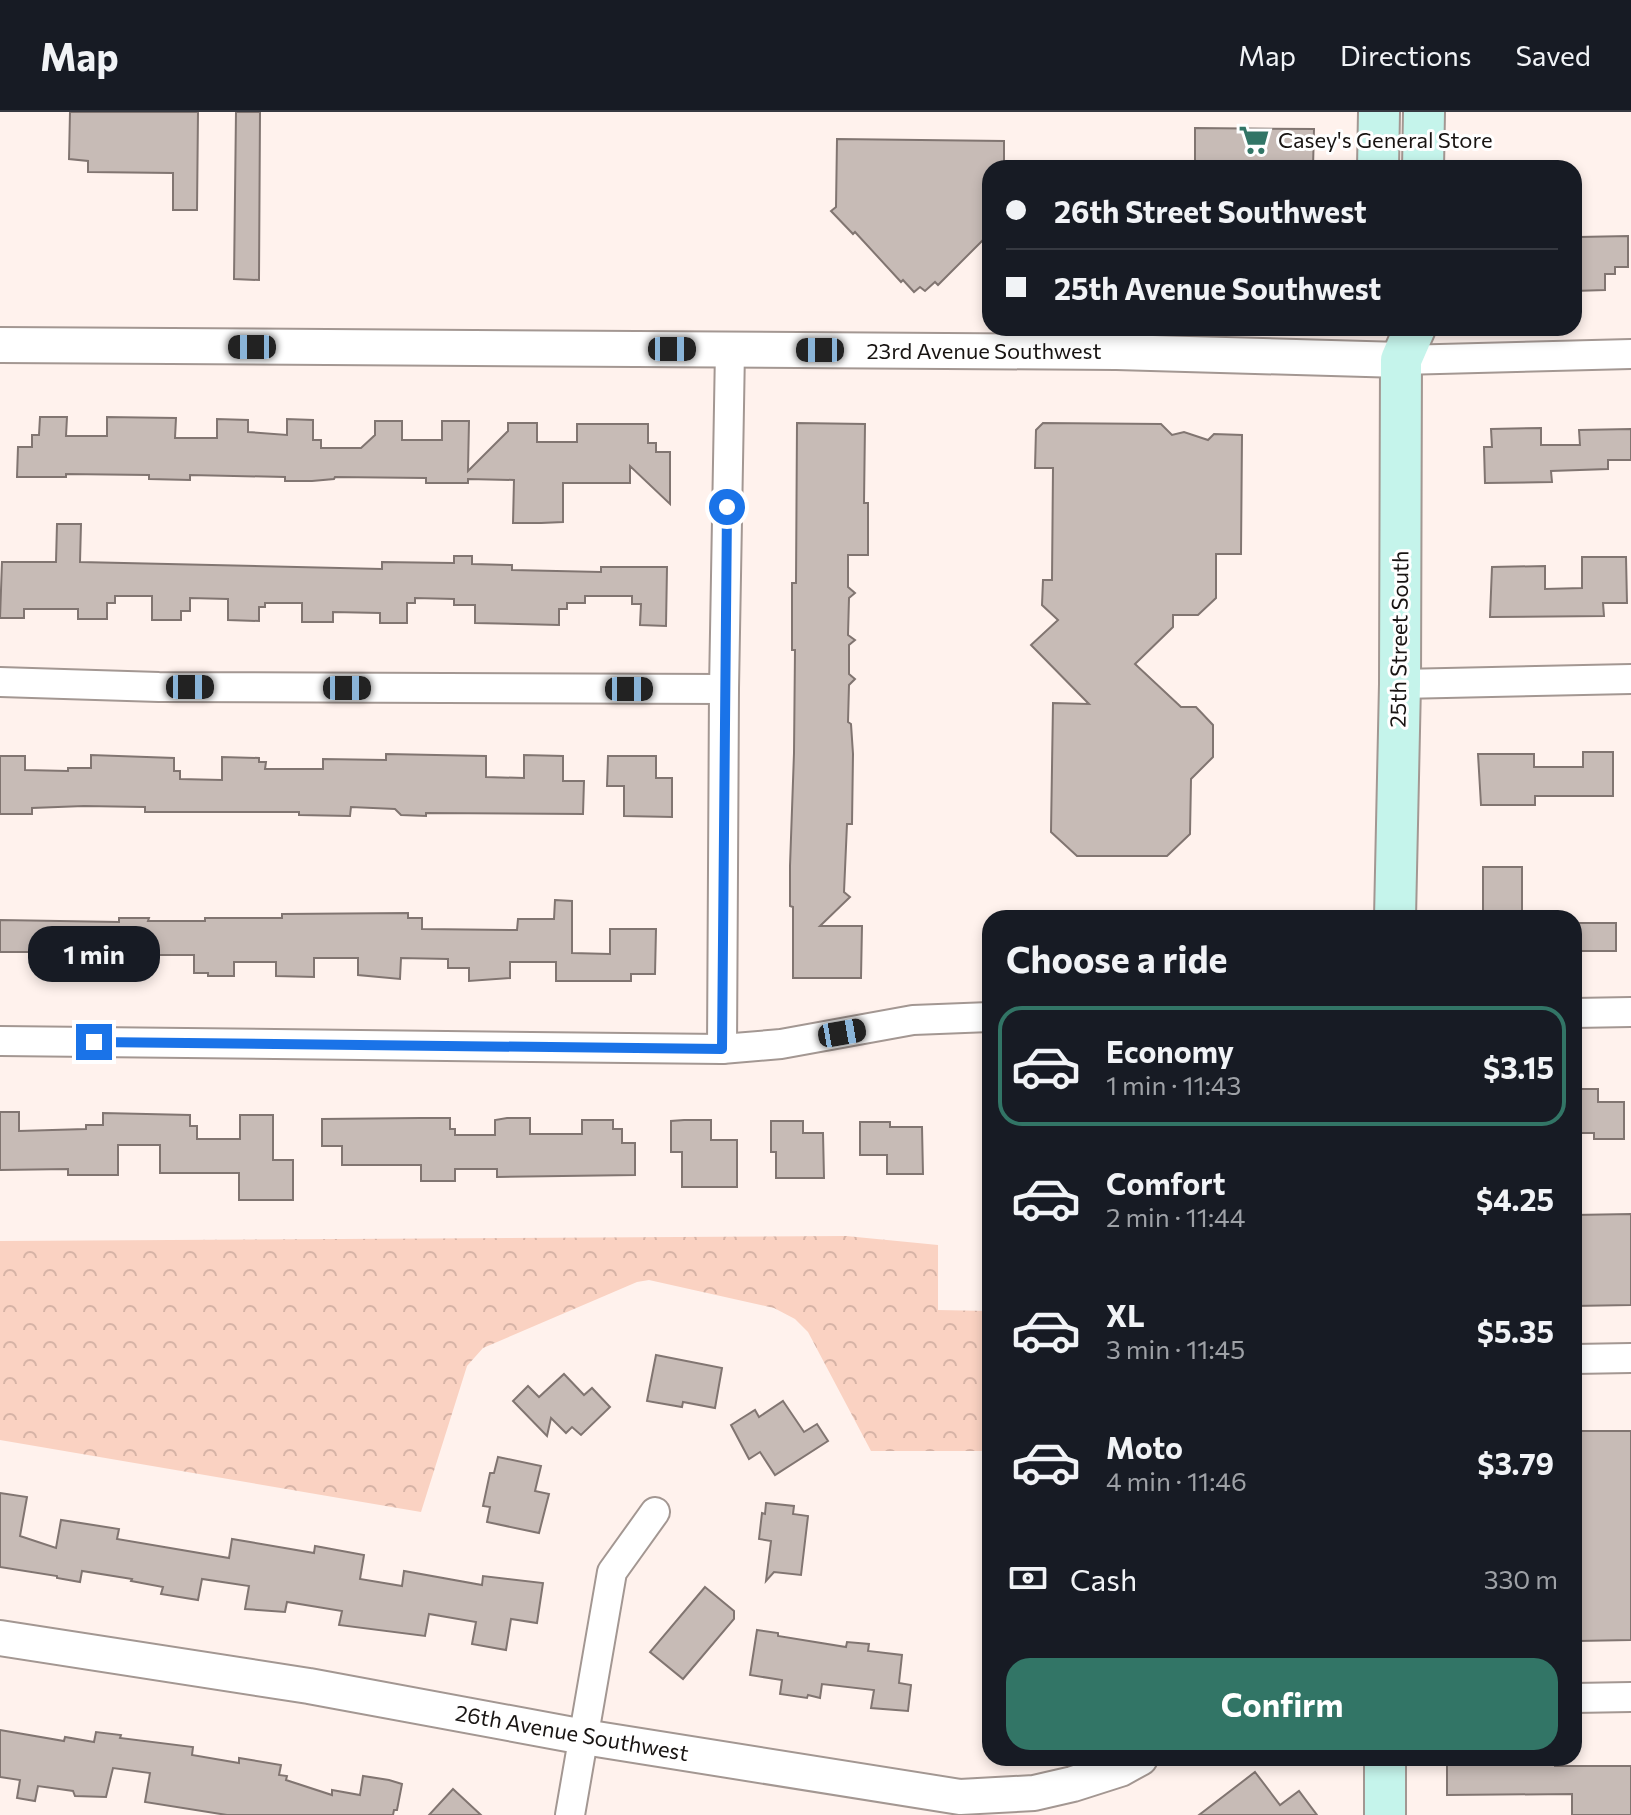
<!DOCTYPE html>
<meta charset="utf-8">
<style>
:root{--surface:#171b24;--page:#242831;--text:#f1f3f6;--muted:#9ea1a6;--line:#363941;--accent:#327566}
body{margin:0;font-family:Commissioner,sans-serif;background:var(--page);color:var(--text);height:100vh;display:flex;flex-direction:column;font-size:30px;white-space:nowrap}
*{box-sizing:border-box;margin:0}
p{font-size:26px;color:var(--muted)}
.icon{flex:none;width:44px;height:44px;fill:none;stroke:currentColor;stroke-width:2;stroke-linecap:round;stroke-linejoin:round}
.map{position:relative;flex:1;overflow:hidden}
.sheet{position:absolute;left:982px;top:798px;width:600px;height:856px;display:flex;flex-direction:column;background:var(--surface);border-radius:24px;box-shadow:0 4px 12px #0003}
.sheet>*{flex:none}
.top-card{position:absolute;left:982px;top:48px;width:600px;height:176px;border-radius:24px;box-shadow:0 4px 12px #0003;display:grid;align-content:center;height:176px;padding:0 24px;background:var(--surface)}
.end{position:absolute;width:36px;height:36px;margin:-18px;border:10px solid #1a73e8;background:#fff;box-shadow:0 0 0 4px #fff}
.from{border-radius:50%}
.bubble{position:absolute;height:56px;border-radius:24px;background:var(--surface);box-shadow:0 4px 12px #0003;font-size:26px;font-weight:700;line-height:56px;text-align:center}
.car{position:absolute;width:24px;height:48px;margin:-24px -12px;border-radius:10px;box-shadow:0 0 6px 2px #0007;background:linear-gradient(#222 24%,#8ab4d8 0 40%,#222 0 76%,#8ab4d8 0 86%,#222 0)}
.top-card b{display:flex;align-items:center;gap:28px;height:76px;font-size:30px}
.top-card b+b{border-top:2px solid var(--line)}
.top-card i{width:20px;height:20px;background:var(--text)}
ul{padding:0;list-style:none}
li{display:flex;align-items:center;gap:24px;height:120px;margin:0 16px 12px;padding:0 8px;border:4px solid transparent;border-radius:24px}
li div{flex:1}
li b{display:block;font-size:30px}
li em{font-style:normal;font-weight:700}
li.current{border-color:var(--accent)}
li>.icon{width:72px;height:72px;stroke-width:1.5}
h2{padding:0 24px;font-size:36px;line-height:96px}
.pay{display:flex;align-items:center;gap:20px;height:88px;padding:0 24px;font-size:30px}
.pay p{margin-inline-start:auto}
.action{display:flex;gap:16px;margin-top:auto;padding:16px 24px}
.action a{flex:1;height:92px;border-radius:24px;background:var(--accent);color:#fff;font-size:32px;font-weight:700;line-height:92px;text-align:center}
header{display:flex;align-items:center;gap:48px;box-sizing:border-box;height:112px;padding:0 40px;background:var(--surface);border-bottom:2px solid var(--line)}
header strong{font-size:38px}
nav{display:flex;gap:44px;margin-inline-start:auto;font-size:28px}
.map>svg:first-child{display:block}
.park{fill:url(#park-crowns)}
.building{fill:#c7bbb6;stroke:#817571;stroke-width:2}
.lines{fill:none;stroke-linecap:round;stroke-linejoin:round}
.minor-casing{stroke:#a39792;stroke-width:32}
.tertiary-casing{stroke:#a39792;stroke-width:38}
.secondary-casing{stroke:#a39792;stroke-width:44}
.minor{stroke:#fff;stroke-width:28}
.tertiary{stroke:#fff;stroke-width:34}
.secondary{stroke:#c5f4eb;stroke-width:40}
.route{stroke:#1a73e8;stroke-width:10}
.labels{text-anchor:middle;stroke-width:6;stroke-linejoin:round;paint-order:stroke}
.poi-label{font-size:22px;fill:#181412;stroke:#fff;text-anchor:start}
.street-label{font-size:22px;fill:#181412;stroke:#fff}
</style>
<header>
<strong>Map</strong>
<nav><a>Map</a><a>Directions</a><a>Saved</a></nav>
</header>
<div class="map">
<svg width="1631" height="1703" viewBox="0 0 1631 1703">
<defs>
<pattern id="park-crowns" width="20" height="18" patternUnits="userSpaceOnUse" patternTransform="scale(2)"><rect width="20" height="18" fill="#fad2c2"/><path d="M2 6a3 3 0 1 1 6 0M12 15a3 3 0 1 1 6 0" fill="none" stroke="#d6b3a6"/></pattern>
</defs>
<rect width="100%" height="100%" fill="#fff2ed"/>
<path class="park" d="M846 1124 938 1133V1198L990 1199V1339H871L808 1220 795 1207 774 1196 649 1168 637 1170 483 1236 467 1254 421 1400 0 1328V1129Z"/>
<g class="building">
<path d="M70 0H198L197 98H173V61L88 60V49L69 47Z"/>
<path d="M236 0H260L259 168 234 167Z"/>
<path d="M1195 16 1314 17 1313 56H1195Z"/>
<path d="M837 27 1004 29V56H990V121L938 173 935 170 925 179 920 175 914 180 903 168 901 170 855 120 853 122 831 99 836 95Z"/>
<path d="M1628 124V155H1615V162H1605V178L1574 179V151H1580L1579 125Z"/>
<path d="M40 305H67L66 324H107V305L176 306 175 326H217V307L248 308V320L287 323V307L313 308V328H321V336H361L375 323V309H402V328H442V309H469L468 359 508 319V311H537V330H577V312H648V331H656V340H670V392L630 354V371H563V410L541 411H513L514 368 468 367V371H426V366L335 365 334 367 312 369H285V365L190 363V368L149 367V363L66 362V365H17L18 335H32V323H39Z"/>
<path d="M797 311 865 312 864 391H868V443H848V475L855 481 849 486 848 523 855 528 849 533V562L855 567 849 573 848 610 851 612 853 642 852 712H847L844 780 850 785 820 814H862L861 866H793V795L790 794V754L794 641 795 538H792V471H796Z"/>
<path d="M1043 311 1161 312 1172 323 1184 320 1208 328 1214 322 1242 323 1241 442H1216V486L1198 503H1173V515L1135 552 1181 595H1196L1213 613V645L1191 667 1190 722 1167 744H1077L1051 720 1053 591 1089 592 1031 533 1058 508 1042 493 1043 468H1052L1053 356H1035L1036 318Z"/>
<path d="M1541 316V333H1580L1579 318 1631 317V348H1608V357L1551 359 1552 370 1485 371 1484 335H1492L1491 317Z"/>
<path d="M57 412H81L80 450 382 457V450L454 451V444H472V452L512 453V458L601 460V455H667L666 514 640 513 641 492H632V484H585V491H567V497H559V513L475 511V493H454V487L415 486V491H407V511H380V501L333 500V510H302V491H265V495H259V509L228 508V487L190 486V499H181V508H152V484H115V491H107V507H78V497H24V506H0L2 450H56Z"/>
<path d="M1582 445H1626L1627 491H1603L1604 504 1490 505 1492 455 1545 454V477L1582 476Z"/>
<path d="M1583 640H1613V684H1535V693H1481L1478 642H1534V655H1583Z"/>
<path d="M386 642 486 644V665L524 666V643L563 644V669H584L583 702 426 701V704L401 703 395 697 351 695 350 704 299 703V700H145V695L84 694 32 696V702H0V644H25V658L68 659V656H91V643L174 646V659H180V667L222 668V645L259 646V650H266L265 657H323V647L386 648Z"/>
<path d="M608 644H656V666H672V705L624 704V674H607Z"/>
<rect x="1483" y="755" width="39" height="51"/>
<path d="M555 788 572 789V841L610 842V817H656L655 862H631V869H556V850H510V866L469 869V856H448V847L401 846 400 867 358 863V846H314V865L276 864V850H234V864H208V861H194V843H156V848H146V863H117V858L65 856V861H36V840H0V808L119 810V806H149L148 809H205V806H282V802L408 801V806H422V817L517 818 518 807H554Z"/>
<rect x="1574" y="811" width="42" height="28"/>
<path d="M1574 977H1598V990H1624V1027H1594V1021H1574Z"/>
<path d="M0 1000H19V1019L86 1017V1013H103V1001L190 1003V1014H197V1027H240V1003H273V1048H293V1088H239V1061H160V1033H118V1063H68V1057L0 1058Z"/>
<path d="M420 1006H450V1017H455V1023H495V1008L507 1006H530V1022H582V1008H613V1017H622V1031H635V1063L497 1065V1057H455V1069H421V1053H342V1034H322V1007Z"/>
<path d="M684 1008H711V1028H737V1075H682V1040H671V1009Z"/>
<path d="M771 1009H803V1021H823L824 1066H776V1040H771Z"/>
<path d="M860 1010H890V1015H922L923 1062H887V1043H860Z"/>
<path d="M1631 1102V1193L1574 1194V1103Z"/>
<path d="M656 1243 722 1256 715 1296 683 1290 682 1295 647 1289Z"/>
<path d="M564 1262 584 1283 592 1276 610 1295 581 1323 572 1315 566 1321 551 1306 547 1324 513 1289 528 1274 539 1285Z"/>
<path d="M783 1289 804 1320 817 1312 828 1329 775 1363 760 1340 749 1347 731 1313 755 1298 759 1305Z"/>
<path d="M1575 1319H1631V1528L1578 1529Z"/>
<path d="M498 1345 541 1354 535 1379 549 1382 539 1421 487 1410 490 1395 483 1394 490 1361H494Z"/>
<path d="M0 1381 27 1385 20 1424 56 1436 61 1408 119 1417 117 1427 229 1446 232 1427 314 1441 315 1434 364 1443 360 1467 402 1474 404 1459 482 1473 483 1464 543 1471 537 1511 511 1507 506 1538 472 1532 476 1510 429 1502 425 1524 339 1513 342 1499 287 1490 285 1500 245 1497 249 1474 202 1467 198 1488 161 1482 163 1475 131 1469 132 1467 82 1459 80 1470 57 1466V1464L0 1455Z"/>
<path d="M766 1391 794 1394 793 1402 808 1404 801 1463 774 1460 766 1469 771 1429 759 1427 762 1401 765 1402Z"/>
<path d="M705 1475 734 1499V1507L683 1567 650 1540Z"/>
<path d="M757 1518 778 1521V1524L846 1535 847 1530 869 1532 868 1539 902 1543 899 1571 911 1573 908 1599 871 1596 874 1578 822 1572 820 1586 808 1583 807 1586 780 1582 782 1568 750 1563Z"/>
<path d="M0 1618 64 1629 65 1625 94 1630 96 1620 121 1623 120 1626 193 1635 192 1643 239 1651V1646L281 1653 279 1663 287 1664 286 1668 332 1683V1678L360 1683 363 1664 389 1668 402 1672 397 1698H394L393 1703H227L145 1690 150 1661 113 1656 106 1685 75 1684 73 1679 38 1674 35 1689 17 1686 20 1668 0 1665Z"/>
<path d="M1555 1651V1654H1631V1703H1572V1682L1447 1683V1652Z"/>
<path d="M1255 1660 1280 1693 1299 1679 1317 1703H1199Z"/>
<path d="M453 1677 481 1703H429Z"/>
</g>
<g class="lines">
<g class="minor-casing">
<g id="minor">
<path d="M1401 248 1631 242"/>
<path d="M0 570 159 575 724 577"/>
<path d="M1400 572 1631 567"/>
<path d="M1574 901 1631 900"/>
<path d="M0 929 722 937 781 932 913 908 990 905"/>
<path d="M722 937 724 577 730 238"/>
<path d="M1574 1247 1631 1246"/>
<path d="M1574 1586 1631 1585"/>
<path d="M570 1703 612 1460 655 1400"/>
</g>
</g>
<g class="tertiary-casing">
<g id="tertiary">
<path d="M0 233 1116 240 1401 248"/>
<path d="M0 1526 309 1574 584 1625 960 1685 1034 1681 1073 1672 1120 1657 1140 1646"/>
</g>
</g>
<g class="secondary-casing">
<g id="secondary">
<path d="M1378 56 1379 0"/>
<path d="M1423 56 1424 0"/>
<path d="M1395 806 1400 572 1401 248 1415 216"/>
<path d="M1385 1703V1646"/>
</g>
</g>
<use href="#minor" class="minor"/>
<use href="#tertiary" class="tertiary"/>
<use href="#secondary" class="secondary"/>
</g>
<g class="lines">
<path class="route" d="M94 930 722 937 727 395"/>
</g>
<defs>
<g id="supermarket-bare" transform="scale(2.4)"><path d="M-6-5.5h2.5l.6 2H6L4.5 2H-2.5L-4.4-4H-6ZM-1.5 3.2a1.3 1.3 0 1 0 .1 0ZM3 3.2a1.3 1.3 0 1 0 .1 0Z" fill="#327566" stroke="#fff" stroke-width="2.5" paint-order="stroke"/></g>
</defs>
<g fill-rule="evenodd">
<use href="#supermarket-bare" x="1254" y="28"/>
</g>
<g class="labels">
<g class="poi-label">
<text x="1278" y="36">Casey's General Store</text>
</g>
<g class="street-label">
<text x="984" y="247">23rd Avenue Southwest</text>
<text transform="translate(1399 527) rotate(-89)" y="8">25th Street South</text>
<text transform="translate(572 1621) rotate(10)" y="8">26th Avenue Southwest</text>
</g>
</g>
</svg>
<i class="end from" style="left:727px;top:395px"></i>
<i class="end" style="left:94px;top:930px"></i>
<div class="bubble" style="left:28px;top:814px;width:132px">1 min</div>
<i class="car" style="left:252px;top:235px;rotate:270deg"></i>
<i class="car" style="left:672px;top:237px;rotate:90deg"></i>
<i class="car" style="left:820px;top:238px;rotate:270deg"></i>
<i class="car" style="left:190px;top:575px;rotate:90deg"></i>
<i class="car" style="left:347px;top:576px;rotate:90deg"></i>
<i class="car" style="left:629px;top:577px;rotate:90deg"></i>
<i class="car" style="left:842px;top:921px;rotate:80deg"></i>
<div class="top-card">
<b><i class="from"></i>26th Street Southwest</b>
<b><i></i>25th Avenue Southwest</b>
</div>
<section class="sheet">
<h2>Choose a ride</h2>
<ul>
<li class="current"><svg class="icon" aria-label="car" viewBox="0 0 24 24"><path d="M5 17H2v-5l4-1 3-4h7l3 4 3 1v5h-3M9 17h6M6 11h13"/><circle cx="7" cy="17" r="2"/><circle cx="17" cy="17" r="2"/></svg><div><b>Economy</b><p>1 min · 11:43</p></div><em>$3.15</em></li>
<li><svg class="icon" aria-label="car" viewBox="0 0 24 24"><path d="M5 17H2v-5l4-1 3-4h7l3 4 3 1v5h-3M9 17h6M6 11h13"/><circle cx="7" cy="17" r="2"/><circle cx="17" cy="17" r="2"/></svg><div><b>Comfort</b><p>2 min · 11:44</p></div><em>$4.25</em></li>
<li><svg class="icon" aria-label="car" viewBox="0 0 24 24"><path d="M5 17H2v-5l4-1 3-4h7l3 4 3 1v5h-3M9 17h6M6 11h13"/><circle cx="7" cy="17" r="2"/><circle cx="17" cy="17" r="2"/></svg><div><b>XL</b><p>3 min · 11:45</p></div><em>$5.35</em></li>
<li><svg class="icon" aria-label="car" viewBox="0 0 24 24"><path d="M5 17H2v-5l4-1 3-4h7l3 4 3 1v5h-3M9 17h6M6 11h13"/><circle cx="7" cy="17" r="2"/><circle cx="17" cy="17" r="2"/></svg><div><b>Moto</b><p>4 min · 11:46</p></div><em>$3.79</em></li>
</ul>
<div class="pay"><svg class="icon" aria-label="cash" viewBox="0 0 24 24"><path d="M3 7h18v10H3z"/><circle cx="12" cy="12" r="2"/></svg>Cash<p>330 m</p></div>
<div class="action"><a>Confirm</a></div>
</section>
</div>
